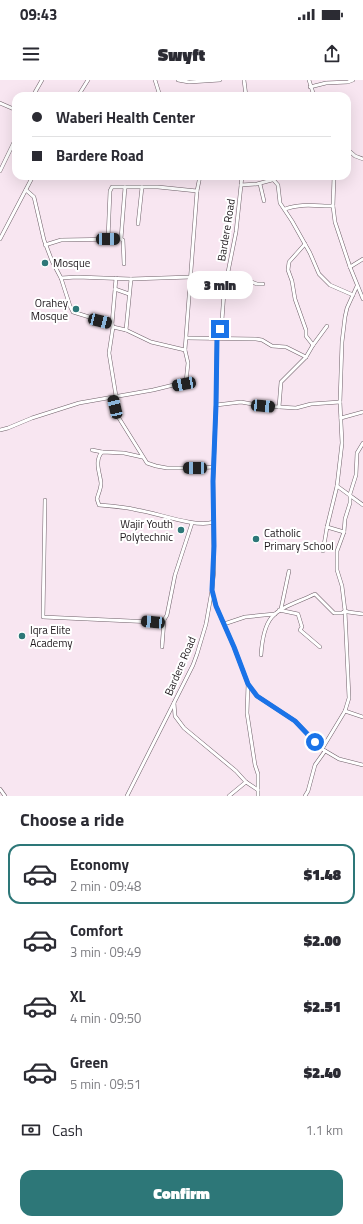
<!DOCTYPE html>
<meta charset="utf-8">
<style>
:root{--surface:#fff;--page:#f2f2f3;--text:#2b2b33;--muted:#7c7c81;--line:#e1e1e2;--accent:#2d7778}
body{margin:0;font-family:"Titillium Web",sans-serif;background:var(--page);color:var(--text);height:100vh;display:flex;flex-direction:column;font-size:15px;white-space:nowrap}
*{box-sizing:border-box;margin:0}
p{font-size:13px;color:var(--muted)}
.icon{flex:none;width:22px;height:22px;fill:none;stroke:currentColor;stroke-width:2;stroke-linecap:round;stroke-linejoin:round}
.map{position:relative;height:716px;overflow:hidden}
.details{display:flex;flex-direction:column;background:var(--surface);flex:1}
.details>*{flex:none}
.guide{position:absolute;left:12px;top:12px;width:339px;height:88px;border-radius:12px;box-shadow:0 4px 16px #0002;display:grid;align-content:center;height:88px;padding:0 20px;background:var(--surface)}
.end{position:absolute;width:18px;height:18px;margin:-9px;border:5px solid #1a73e8;background:#fff;box-shadow:0 0 0 2px #fff}
.from{border-radius:50%}
.bubble{position:absolute;height:28px;border-radius:12px;background:var(--surface);box-shadow:0 4px 16px #0002;font-size:13px;font-weight:800;line-height:28px;text-align:center}
.car{position:absolute;width:12px;height:24px;margin:-12px -6px;border-radius:5px;box-shadow:0 0 3px 1px #0007;background:linear-gradient(#222 24%,#8ab4d8 0 40%,#222 0 76%,#8ab4d8 0 86%,#222 0)}
.guide b{display:flex;align-items:center;gap:14px;height:38px;font-size:15px}
.guide b+b{border-top:1px solid var(--line)}
.guide i{width:10px;height:10px;background:var(--text)}
ul{padding:0;list-style:none}
li{display:flex;align-items:center;gap:12px;height:60px;margin:0 8px 6px;padding:0 12px;border:2px solid transparent;border-radius:12px}
li div{flex:1}
li b{display:block;font-size:15px}
li em{font-style:normal;font-weight:800}
li.selected{border-color:var(--accent)}
li>.icon{width:36px;height:36px;stroke-width:1.5}
h2{padding:0 20px;font-size:18px;line-height:48px}
.pay{display:flex;align-items:center;gap:10px;height:44px;padding:0 20px;font-size:15px}
.pay p{margin-inline-start:auto}
.primary-button{display:flex;gap:8px;margin-top:auto;padding:8px 20px}
.primary-button a{flex:1;height:46px;border-radius:12px;background:var(--accent);color:#fff;font-size:16px;font-weight:800;line-height:46px;text-align:center}
.status{display:flex;justify-content:space-between;align-items:center;height:28px;padding:0 20px;background:var(--surface);direction:ltr}
.status svg{height:11px;fill:currentColor}
header{display:flex;justify-content:space-between;align-items:center;height:52px;padding:0 20px;background:var(--surface);font-size:18px;font-weight:800}
.map>svg:first-child{display:block}
.lines{fill:none;stroke-linecap:round;stroke-linejoin:round}
.minor-casing{stroke:#6f6069;stroke-width:4}
.minor{stroke:#fff;stroke-width:3}
.route{stroke:#1a73e8;stroke-width:5}
.poi-dot{fill:#2d7778;stroke:#fff;stroke-width:1.5}
.labels{text-anchor:middle;stroke-width:4;stroke-linejoin:round;paint-order:stroke}
.street-label{font-size:11px;fill:#1d171b;stroke:#fff}
.poi-label{font-size:11px;fill:#1d171b;stroke:#fff;text-anchor:start}
</style>
<div class="status"><b>09:43</b><svg viewBox="0 0 49 12"><path d="M0 12V9h3v3zM5 12V6h3v6zM10 12V3h3v9zM15 12V0h3v12zM26 1h20v11H26zM47 4h2v5h-2z"/></svg></div>
<header><svg class="icon" aria-label="menu" viewBox="0 0 24 24"><path d="M4 6h16M4 12h16M4 18h16"/></svg>Swyft<svg class="icon" aria-label="share" viewBox="0 0 24 24"><path d="M12 15V3M7 8l5-5 5 5M5 13v7h14v-7"/></svg></header>
<div class="map">
<svg width="363" height="716" viewBox="0 0 363 716">
<rect width="100%" height="100%" fill="#f8e6f1"/>
<g class="lines">
<g class="minor-casing">
<g id="minor">
<path d="M155 0 160 16"/>
<path d="M178 0 189 2 220 0"/>
<path d="M244 0 246 16"/>
<path d="M309 0 314 16"/>
<path d="M310 7 326 3 348 2 353 0"/>
<path d="M34 14 42 0"/>
<path d="M78 16 88 0"/>
<path d="M0 23 16 30"/>
<path d="M347 69 355 76 363 79"/>
<path d="M0 91 16 58"/>
<path d="M179 96V97"/>
<path d="M270 96 278 105 280 123 292 141 310 173 319 194 330 205 353 215"/>
<path d="M334 96 333 126 335 142 350 187 363 219"/>
<path d="M260 104 264 121"/>
<path d="M241 105 257 104 272 100"/>
<path d="M26 110 34 117 44 160 52 181 61 198 70 226 73 232 112 244"/>
<path d="M285 129C300 123 317 126 333 126"/>
<path d="M138 144 142 107"/>
<path d="M0 159 33 96"/>
<path d="M108 159 110 111 112 107H158L197 111"/>
<path d="M305 164 289 182 288 190 292 201 295 219 306 250V256L313 265"/>
<path d="M45 165 61 160 121 159"/>
<path d="M124 184 123 160 121 159 125 107"/>
<path d="M350 187 363 179"/>
<path d="M228 193 257 204H263"/>
<path d="M61 198 77 197 131 199 191 197"/>
<path d="M116 198 112 244 113 247 109 273 116 316 113 319 117 335 147 383 156 386 167 388H195L214 387"/>
<path d="M115 209 129 214"/>
<path d="M113 247 126 250 151 262 185 270"/>
<path d="M126 250 131 199"/>
<path d="M187 258 256 259 262 260 272 266 286 267 306 277"/>
<path d="M216 325 241 322 263 326 296 328 311 324 340 322"/>
<path d="M279 327 281 302 306 277 313 265 327 246"/>
<path d="M341 338 363 332"/>
<path d="M0 350 8 348 32 338 79 323 153 310 186 302 188 283 185 270 197 111 200 96"/>
<path d="M363 363 357 373 356 395 350 414V423L345 439 344 452 337 471V490L342 506 345 531 349 618 345 631 363 637"/>
<path d="M92 370 102 372"/>
<path d="M142 377 124 373 102 372C94 381 100 393 101 403 101 409 98 414 97 419L99 425C112 426 125 427 137 430 158 433 195 448 214 442"/>
<path d="M337 406 363 425"/>
<path d="M45 420 43 537 153 542 164 540 167 535 175 495 192 443"/>
<path d="M327 447 344 452"/>
<path d="M323 471 327 447 337 406 342 363 340 322 342 262 345 237 347 228 357 206"/>
<path d="M212 511 216 526 234 567 248 604 247 633 255 685 258 694V716"/>
<path d="M281 529 289 491"/>
<path d="M279 530 298 534 302 547 300 550 320 567"/>
<path d="M224 544 245 537 275 534"/>
<path d="M162 567 164 540"/>
<path d="M261 575C264 529 278 531 315 514L334 533H342L345 531 348 532 363 534"/>
<path d="M248 604 257 616 295 641 322 669 339 679 363 685"/>
<path d="M174 623 175 636 184 648 236 691 246 702 258 710"/>
<path d="M322 669 345 631"/>
<path d="M0 709 5 716"/>
<path d="M127 716 193 585 197 574 206 544 212 510 214 490 213 401 216 325 217 257 222 240 224 212 236 152 242 96"/>
<path d="M229 716 246 702"/>
<path d="M305 716 308 711 315 685 325 671"/>
</g>
</g>
<use href="#minor" class="minor"/>
</g>
<g class="lines">
<path class="route" d="M220 249 217 257 216 325 213 401 214 466 212 510 216 526 234 567 248 604 257 616 295 641 315 662"/>
</g>
<g class="poi-dot">
<circle cx="45" cy="183" r="4"/>
<circle cx="76" cy="229" r="4"/>
<circle cx="181" cy="450" r="4"/>
<circle cx="256" cy="459" r="4"/>
<circle cx="22" cy="556" r="4"/>
</g>
<g class="labels">
<g class="street-label">
<text transform="translate(226 150) rotate(-81)" y="4">Bardere Road</text>
<text transform="translate(180 586) rotate(-67)" y="4">Bardere Road</text>
</g>
<g class="poi-label">
<text x="53" y="187">Mosque</text>
<text x="68" y="227" text-anchor="end">Orahey<tspan x="68" dy="13">Mosque</tspan></text>
<text x="173" y="448" text-anchor="end">Wajir Youth<tspan x="173" dy="13">Polytechnic</tspan></text>
<text x="264" y="457">Catholic<tspan x="264" dy="13">Primary School</tspan></text>
<text x="30" y="554">Iqra Elite<tspan x="30" dy="13">Academy</tspan></text>
</g>
</g>
</svg>
<i class="end from" style="left:315px;top:662px"></i>
<i class="end" style="left:220px;top:249px"></i>
<div class="bubble" style="left:187px;top:191px;width:66px">3 min</div>
<i class="car" style="left:108px;top:159px;rotate:89deg"></i>
<i class="car" style="left:100px;top:241px;rotate:104deg"></i>
<i class="car" style="left:184px;top:304px;rotate:259deg"></i>
<i class="car" style="left:263px;top:326px;rotate:95deg"></i>
<i class="car" style="left:115px;top:327px;rotate:347deg"></i>
<i class="car" style="left:195px;top:388px;rotate:270deg"></i>
<i class="car" style="left:153px;top:542px;rotate:275deg"></i>
<div class="guide">
<b><i class="from"></i>Waberi Health Center</b>
<b><i></i>Bardere Road</b>
</div>
</div>
<section class="details">
<h2>Choose a ride</h2>
<ul>
<li class="selected"><svg class="icon" aria-label="car" viewBox="0 0 24 24"><path d="M5 17H2v-5l4-1 3-4h7l3 4 3 1v5h-3M9 17h6M6 11h13"/><circle cx="7" cy="17" r="2"/><circle cx="17" cy="17" r="2"/></svg><div><b>Economy</b><p>2 min · 09:48</p></div><em>$1.48</em></li>
<li><svg class="icon" aria-label="car" viewBox="0 0 24 24"><path d="M5 17H2v-5l4-1 3-4h7l3 4 3 1v5h-3M9 17h6M6 11h13"/><circle cx="7" cy="17" r="2"/><circle cx="17" cy="17" r="2"/></svg><div><b>Comfort</b><p>3 min · 09:49</p></div><em>$2.00</em></li>
<li><svg class="icon" aria-label="car" viewBox="0 0 24 24"><path d="M5 17H2v-5l4-1 3-4h7l3 4 3 1v5h-3M9 17h6M6 11h13"/><circle cx="7" cy="17" r="2"/><circle cx="17" cy="17" r="2"/></svg><div><b>XL</b><p>4 min · 09:50</p></div><em>$2.51</em></li>
<li><svg class="icon" aria-label="car" viewBox="0 0 24 24"><path d="M5 17H2v-5l4-1 3-4h7l3 4 3 1v5h-3M9 17h6M6 11h13"/><circle cx="7" cy="17" r="2"/><circle cx="17" cy="17" r="2"/></svg><div><b>Green</b><p>5 min · 09:51</p></div><em>$2.40</em></li>
</ul>
<div class="pay"><svg class="icon" aria-label="cash" viewBox="0 0 24 24"><path d="M3 7h18v10H3z"/><circle cx="12" cy="12" r="2"/></svg>Cash<p>1.1 km</p></div>
<div class="primary-button"><a>Confirm</a></div>
</section>
